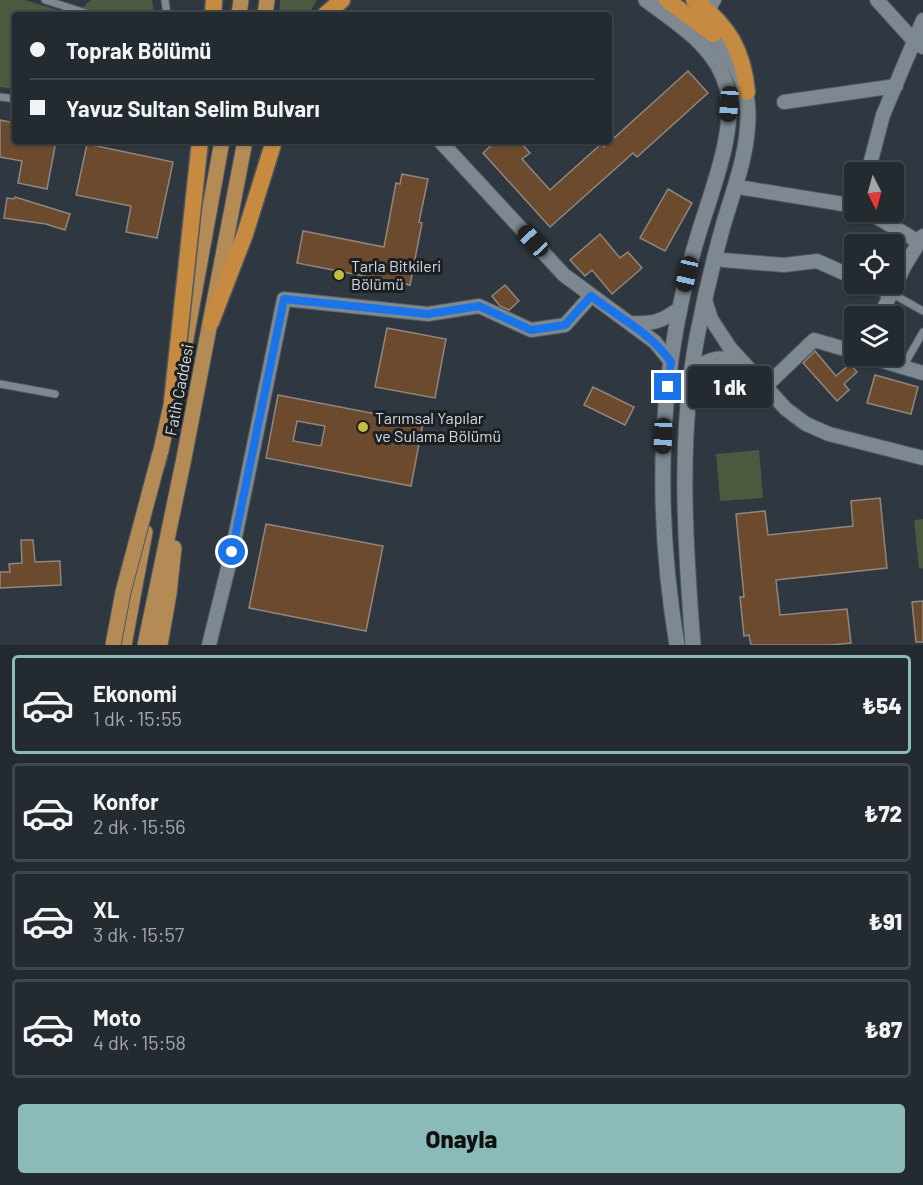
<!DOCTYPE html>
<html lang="tr">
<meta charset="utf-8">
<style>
:root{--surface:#232a30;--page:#2b3238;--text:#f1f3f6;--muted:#a3a7ab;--line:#40464c;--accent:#8bbbb9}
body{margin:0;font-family:Barlow,sans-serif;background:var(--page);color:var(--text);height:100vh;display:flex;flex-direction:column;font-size:22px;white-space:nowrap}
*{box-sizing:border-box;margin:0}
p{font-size:20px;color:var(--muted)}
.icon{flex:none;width:33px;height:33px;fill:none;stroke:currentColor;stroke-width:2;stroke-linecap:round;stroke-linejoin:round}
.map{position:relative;height:645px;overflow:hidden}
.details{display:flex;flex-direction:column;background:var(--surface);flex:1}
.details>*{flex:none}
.hud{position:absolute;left:12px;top:12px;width:600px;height:132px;border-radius:6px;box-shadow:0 2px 4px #0004,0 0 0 2px var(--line);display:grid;align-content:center;height:132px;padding:0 18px;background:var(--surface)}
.needle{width:39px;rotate:174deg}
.controls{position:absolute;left:844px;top:162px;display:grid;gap:12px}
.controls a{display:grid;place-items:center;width:60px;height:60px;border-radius:6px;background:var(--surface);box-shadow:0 2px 4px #0004,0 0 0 2px var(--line);font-size:30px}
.end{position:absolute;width:27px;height:27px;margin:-14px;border:8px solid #1a73e8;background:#fff;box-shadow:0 0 0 3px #fff}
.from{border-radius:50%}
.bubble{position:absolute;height:42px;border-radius:6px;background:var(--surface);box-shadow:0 2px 4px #0004,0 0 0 2px var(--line);font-size:20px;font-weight:800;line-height:42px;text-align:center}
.car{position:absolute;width:18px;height:36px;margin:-18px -9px;border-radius:8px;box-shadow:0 0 4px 2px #0007;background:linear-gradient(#222 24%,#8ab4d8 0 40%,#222 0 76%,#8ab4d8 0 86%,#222 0)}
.hud b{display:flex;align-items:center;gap:21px;height:57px;font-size:22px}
.hud b+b{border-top:2px solid var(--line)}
.hud i{width:15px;height:15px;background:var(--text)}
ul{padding:10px 0 0;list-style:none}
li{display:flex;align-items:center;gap:18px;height:99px;margin:0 12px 9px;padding:0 6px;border:3px solid var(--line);border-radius:6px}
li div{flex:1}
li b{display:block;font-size:22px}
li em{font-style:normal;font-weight:800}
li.selected{border-color:var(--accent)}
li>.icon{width:54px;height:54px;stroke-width:1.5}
.action{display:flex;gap:12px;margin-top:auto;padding:12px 18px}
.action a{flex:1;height:69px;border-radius:6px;background:var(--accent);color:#111;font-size:24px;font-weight:800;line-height:69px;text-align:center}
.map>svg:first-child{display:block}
.green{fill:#4d593e}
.building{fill:#6b4a2e;stroke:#91867e;stroke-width:1.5;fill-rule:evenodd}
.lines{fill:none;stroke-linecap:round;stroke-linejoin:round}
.service-casing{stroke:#50575e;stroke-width:9}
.minor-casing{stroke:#50575e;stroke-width:16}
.secondary-casing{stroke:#50575e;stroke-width:17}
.primary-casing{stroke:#50575e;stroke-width:17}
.trunk-casing{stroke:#50575e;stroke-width:19}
.service{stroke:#7e8891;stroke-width:7}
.minor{stroke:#7e8891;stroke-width:14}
.secondary{stroke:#7e8891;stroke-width:15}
.primary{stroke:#b48a55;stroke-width:15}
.trunk{stroke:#c68b41;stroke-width:16}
.primary-bridge-casing{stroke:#50575e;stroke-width:17;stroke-linecap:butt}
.trunk-bridge-casing{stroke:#50575e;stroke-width:19;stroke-linecap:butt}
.primary-bridge{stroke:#b48a55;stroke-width:15}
.trunk-bridge{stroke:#c68b41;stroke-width:16}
.route{stroke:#1a73e8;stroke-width:8}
.poi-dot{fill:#c2bd3f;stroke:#1b1f22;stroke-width:2}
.labels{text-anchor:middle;stroke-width:6;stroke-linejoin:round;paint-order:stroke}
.poi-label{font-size:16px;fill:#d4dadf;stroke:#1b1f22;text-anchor:start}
.street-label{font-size:16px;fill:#d4dadf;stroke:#1b1f22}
</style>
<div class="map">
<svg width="923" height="645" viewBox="0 0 923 645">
<rect width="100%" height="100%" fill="#2f3840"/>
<g class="green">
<path d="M0 0H25L74 15H15V89L0 87Z"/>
<path d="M91 0H152L154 15H107L82 8Z"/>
<path d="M280 0H317L308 15H279Z"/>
<path d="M759 450 763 498 720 501 716 454Z"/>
<path d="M923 519V568L919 569 914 520Z"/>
</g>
<g class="building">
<path d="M688 71 708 93 637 157 633 153 550 227 483 153 496 141H519L530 153 522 159 550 190 601 144 604 147Z"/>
<path d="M0 120 15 123V141H56L47 189 18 183 22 161 0 157Z"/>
<path d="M87 144 173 162 157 238 126 232 131 206 76 195Z"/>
<path d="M402 174 428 179 419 222 422 223 410 285 297 263 303 231 384 247 396 183 400 184Z"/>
<path d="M668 189 692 203 665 251 640 238Z"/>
<path d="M15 197 70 214 65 230 46 224 4 218 7 198 14 199Z"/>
<path d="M600 234 620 258 628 252 642 268 612 294 592 270 585 276 570 260Z"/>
<path d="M505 285 519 301 509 310 500 306 492 296Z"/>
<path d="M387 328 446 339 435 398 375 387Z"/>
<path d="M815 351 836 376 850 364 857 372 844 384 849 390 837 401 803 363Z"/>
<path d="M875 375 918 387 911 414 867 403Z"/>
<path d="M593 387 634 407 625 425 584 405Z"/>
<path d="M278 395 423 423 411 486 266 458ZM297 421 325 426 321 446 293 441Z"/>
<path d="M880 498 887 568 776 580 780 615 847 609 851 643 830 645H751L749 635 744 636 740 597H744L736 514 765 511 768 535 853 526 851 501Z"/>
<path d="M266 524 383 546 366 631 249 608Z"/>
<path d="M21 540H33L35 562 60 561 61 585 0 588V572H10L9 564 22 563Z"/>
<path d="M923 601V642H916L912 602Z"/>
</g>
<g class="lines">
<g class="service-casing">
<g id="service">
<path d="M45 0 92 15"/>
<path d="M165 0 167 15"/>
<path d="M0 97 15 99"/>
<path d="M891 293 923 311"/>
<path d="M903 367 923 332"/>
<path d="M0 384 55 394"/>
</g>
</g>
<g class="minor-casing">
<g id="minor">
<path d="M877 0 915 42 923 47"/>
<path d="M708 10 714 0"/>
<path d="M784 102 896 86"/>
<path d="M440 141 564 275 655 342 671 362"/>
<path d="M868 172 883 115 923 20"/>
<path d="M744 188 855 206"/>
<path d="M868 212 919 242"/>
<path d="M723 260 784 265 817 261 855 278"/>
<path d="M868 284 891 293"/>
<path d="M705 300 711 319 730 348 786 409 806 424 829 434 923 458"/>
<path d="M880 316 905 265 923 236"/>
<path d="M630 323C653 324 661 322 679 309"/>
<path d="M866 356 923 373"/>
<path d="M692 371C712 356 720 356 744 363"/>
<path d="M766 386 814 340 855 352"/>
<path d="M209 645 232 552 284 299 428 314 479 306 531 330 565 325 591 296"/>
</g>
</g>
<g class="secondary-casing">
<g id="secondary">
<path d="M646 0C678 24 717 47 727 88 737 132 709 197 697 239 689 265 683 292 678 318 657 426 659 537 677 645"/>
<path d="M693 645C685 543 678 438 697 337 704 300 713 262 723 226 734 188 749 152 748 111 747 81 732 57 713 34"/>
</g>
</g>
<g class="primary-casing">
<g id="primary">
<path d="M239 15 241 0"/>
<path d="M265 15 267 0"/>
<path d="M184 350 222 141"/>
<path d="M158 464 174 391"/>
<path d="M124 645 145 532"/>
<path d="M145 645 184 458 245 141"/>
<path d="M160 645 169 594 174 548"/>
</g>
</g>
<g class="trunk-casing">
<g id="trunk">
<path d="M667 0 713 34"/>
<path d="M694 0C728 25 743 50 747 92"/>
<path d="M213 15 214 0"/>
<path d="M325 15 342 0"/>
<path d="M211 322 245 234 274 141"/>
</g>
</g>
<use href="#service" class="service"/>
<use href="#minor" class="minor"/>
<use href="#secondary" class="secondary"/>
<use href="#primary" class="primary"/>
<use href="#trunk" class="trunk"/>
<g class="primary-bridge-casing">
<path id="primary-bridge" d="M113 645 123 592 160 453"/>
</g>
<g class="trunk-bridge-casing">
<path id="trunk-bridge" d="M172 402 200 141"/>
</g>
<use href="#primary-bridge" class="primary-bridge"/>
<use href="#trunk-bridge" class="trunk-bridge"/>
</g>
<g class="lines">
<path class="route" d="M232 552 284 299 428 314 479 306 531 330 565 325 591 296C618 317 651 333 671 362L668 387"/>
</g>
<g class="poi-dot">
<circle cx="339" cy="275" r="6"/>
<circle cx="363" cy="427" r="6"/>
</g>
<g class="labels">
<g class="poi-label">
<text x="351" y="272">Tarla Bitkileri<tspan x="351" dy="18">Bölümü</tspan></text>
<text x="375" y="424">Tarımsal Yapılar<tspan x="375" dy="18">ve Sulama Bölümü</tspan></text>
</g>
<g class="street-label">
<text transform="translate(179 390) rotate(-79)" y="6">Fatih Caddesi</text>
</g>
</g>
</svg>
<div class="controls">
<a><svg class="needle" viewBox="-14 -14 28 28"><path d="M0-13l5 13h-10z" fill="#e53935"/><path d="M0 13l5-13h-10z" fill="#a3a7ab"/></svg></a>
<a><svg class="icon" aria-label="locate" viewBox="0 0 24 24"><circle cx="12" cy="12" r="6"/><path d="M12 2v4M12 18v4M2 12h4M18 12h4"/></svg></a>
<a><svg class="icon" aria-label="layers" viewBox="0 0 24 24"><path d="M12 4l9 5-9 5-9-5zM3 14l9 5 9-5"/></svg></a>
</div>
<i class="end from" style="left:232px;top:552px"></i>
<i class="end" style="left:668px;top:387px"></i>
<div class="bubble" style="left:688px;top:366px;width:84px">1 dk</div>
<i class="car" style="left:729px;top:104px;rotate:184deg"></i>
<i class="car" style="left:533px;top:241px;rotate:317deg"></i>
<i class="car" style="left:687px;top:274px;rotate:193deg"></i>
<i class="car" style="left:663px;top:436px;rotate:182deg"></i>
<div class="hud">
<b><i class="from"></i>Toprak Bölümü</b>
<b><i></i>Yavuz Sultan Selim Bulvarı</b>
</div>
</div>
<section class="details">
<ul>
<li class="selected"><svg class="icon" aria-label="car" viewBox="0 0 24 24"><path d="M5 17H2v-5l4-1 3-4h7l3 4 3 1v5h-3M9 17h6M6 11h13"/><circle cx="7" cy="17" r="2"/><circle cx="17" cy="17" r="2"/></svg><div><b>Ekonomi</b><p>1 dk · 15:55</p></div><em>₺54</em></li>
<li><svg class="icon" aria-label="car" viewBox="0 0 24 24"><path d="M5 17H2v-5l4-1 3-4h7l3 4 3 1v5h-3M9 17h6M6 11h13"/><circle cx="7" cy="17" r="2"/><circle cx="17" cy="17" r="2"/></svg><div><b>Konfor</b><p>2 dk · 15:56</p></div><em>₺72</em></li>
<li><svg class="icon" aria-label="car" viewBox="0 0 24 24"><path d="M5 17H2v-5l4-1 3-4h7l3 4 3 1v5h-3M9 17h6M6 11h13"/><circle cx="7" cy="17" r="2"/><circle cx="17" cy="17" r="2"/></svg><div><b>XL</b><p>3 dk · 15:57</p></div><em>₺91</em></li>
<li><svg class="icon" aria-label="car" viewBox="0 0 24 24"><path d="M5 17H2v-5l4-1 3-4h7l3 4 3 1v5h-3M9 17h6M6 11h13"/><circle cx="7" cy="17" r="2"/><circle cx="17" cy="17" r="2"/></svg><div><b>Moto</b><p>4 dk · 15:58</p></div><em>₺87</em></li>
</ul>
<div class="action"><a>Onayla</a></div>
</section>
